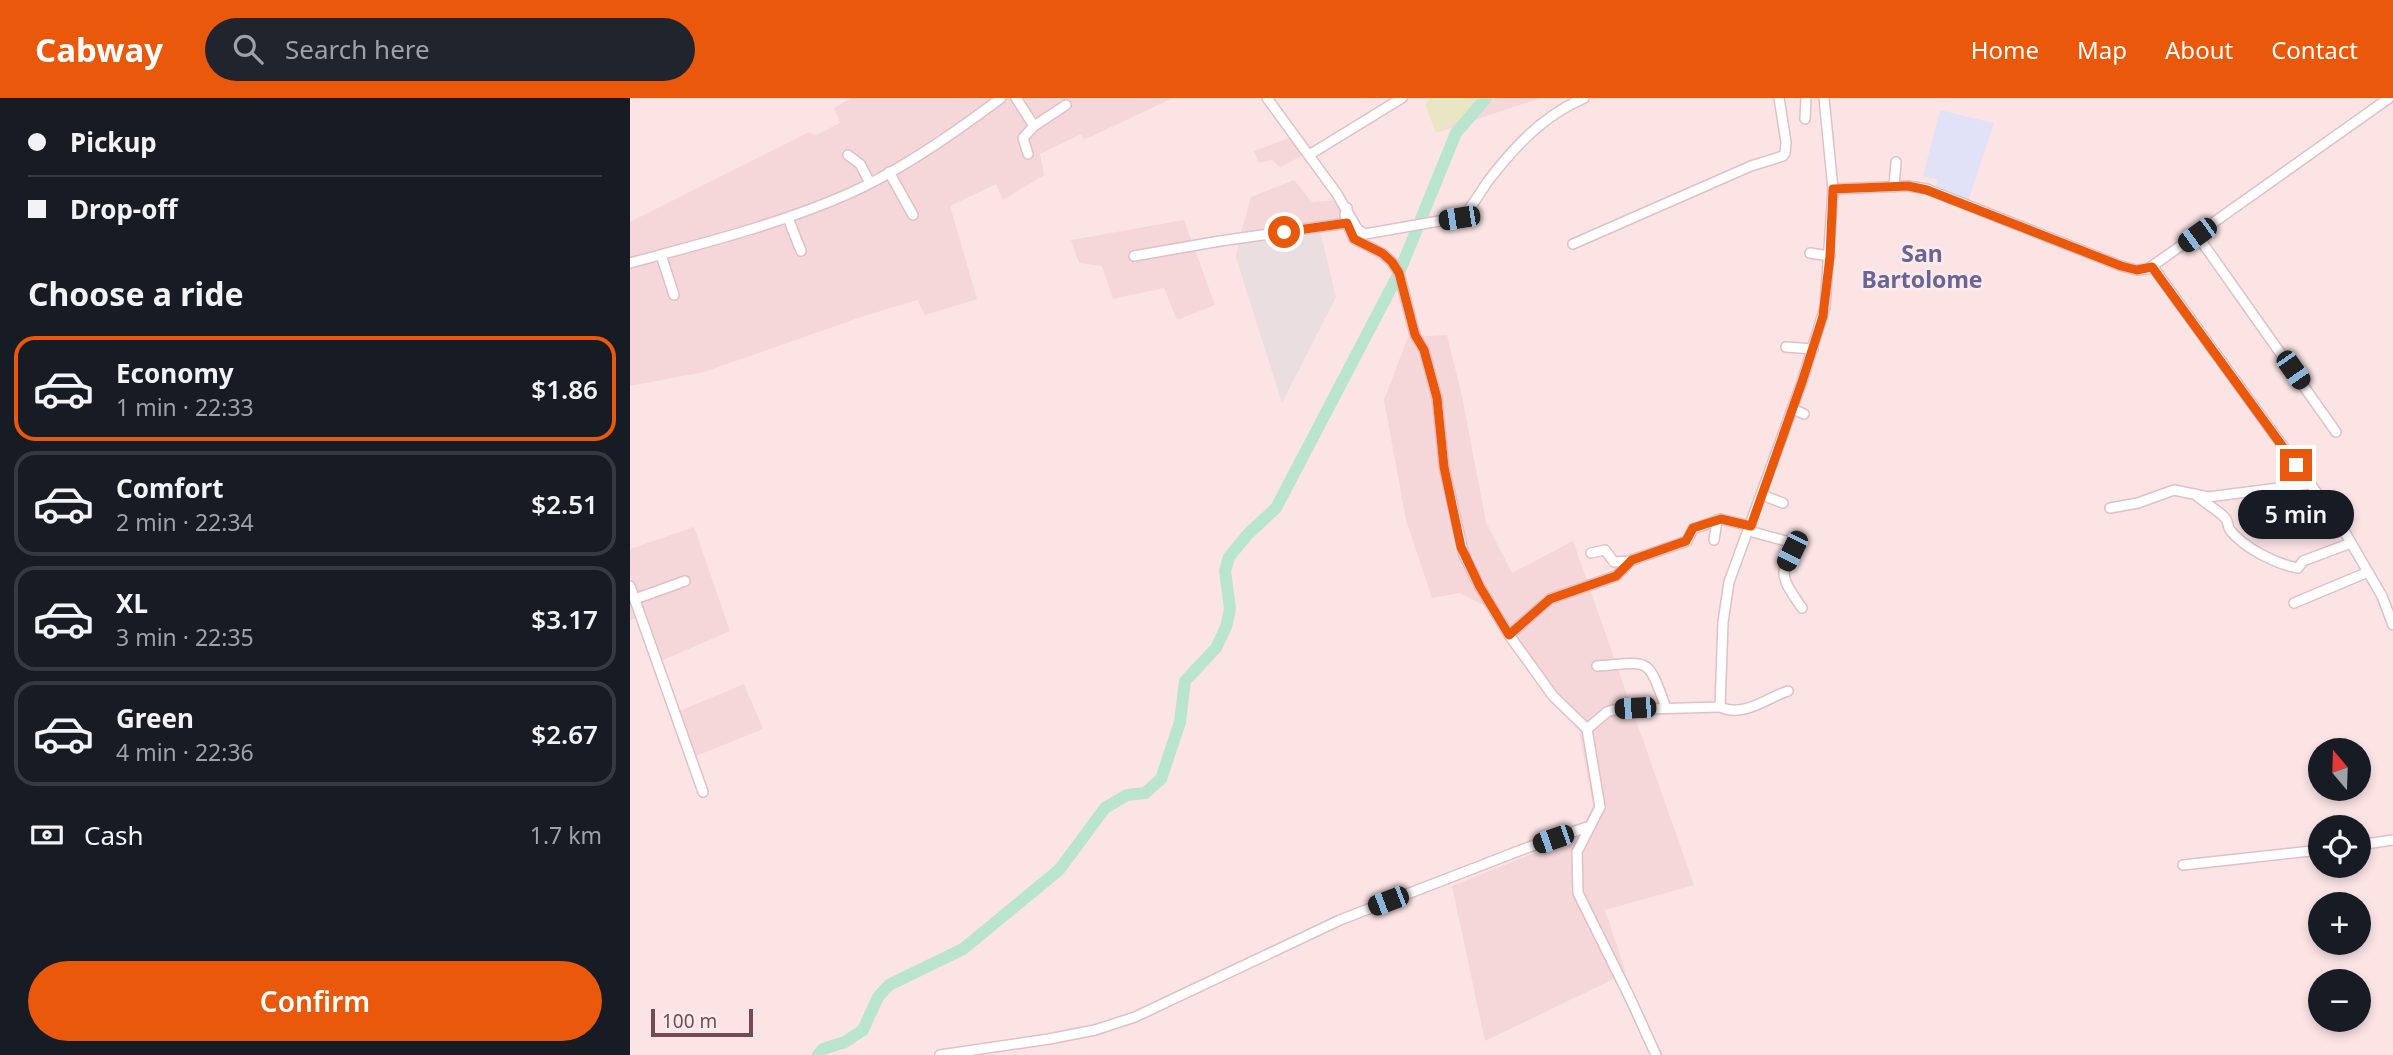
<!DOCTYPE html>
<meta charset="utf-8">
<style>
:root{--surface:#171b24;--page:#20242c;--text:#f1f3f6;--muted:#9ea1a6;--line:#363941;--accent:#ea580c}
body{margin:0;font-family:"Noto Sans",sans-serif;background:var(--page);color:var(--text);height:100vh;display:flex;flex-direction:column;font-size:26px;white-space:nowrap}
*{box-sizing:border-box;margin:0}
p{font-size:23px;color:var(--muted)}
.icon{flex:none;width:38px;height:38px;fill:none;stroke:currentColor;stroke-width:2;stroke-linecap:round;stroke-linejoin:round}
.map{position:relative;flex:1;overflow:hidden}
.drawer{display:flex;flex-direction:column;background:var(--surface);width:630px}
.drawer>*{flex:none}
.hud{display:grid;align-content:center;height:154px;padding:0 28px;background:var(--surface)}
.needle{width:46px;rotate:341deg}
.controls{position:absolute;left:1678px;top:640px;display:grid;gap:14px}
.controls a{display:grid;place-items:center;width:63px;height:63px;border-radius:50%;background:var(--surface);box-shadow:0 4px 10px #0003;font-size:35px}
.scale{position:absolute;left:21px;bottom:18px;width:102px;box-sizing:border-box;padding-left:7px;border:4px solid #744a57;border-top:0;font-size:19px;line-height:24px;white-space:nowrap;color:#744a57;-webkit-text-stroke:5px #ffeaeb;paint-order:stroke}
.end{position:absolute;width:32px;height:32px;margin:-16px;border:9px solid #ea580c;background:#fff;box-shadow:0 0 0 4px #fff}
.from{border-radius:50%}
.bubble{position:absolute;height:49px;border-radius:24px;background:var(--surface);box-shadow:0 4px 10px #0003;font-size:23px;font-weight:600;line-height:49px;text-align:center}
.car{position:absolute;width:21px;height:42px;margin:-21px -10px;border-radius:9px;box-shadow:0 0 5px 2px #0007;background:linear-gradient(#222 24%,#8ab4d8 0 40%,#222 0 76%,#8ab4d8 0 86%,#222 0)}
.hud b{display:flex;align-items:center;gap:24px;height:66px;font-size:26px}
.hud b+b{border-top:2px solid var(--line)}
.hud i{width:18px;height:18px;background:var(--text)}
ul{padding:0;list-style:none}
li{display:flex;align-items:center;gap:21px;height:105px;margin:0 14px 10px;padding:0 14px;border:4px solid var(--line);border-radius:21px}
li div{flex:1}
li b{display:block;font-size:26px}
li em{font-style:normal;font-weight:600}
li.selected{border-color:var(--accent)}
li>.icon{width:63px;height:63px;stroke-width:1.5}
h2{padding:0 28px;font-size:32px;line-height:84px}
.pay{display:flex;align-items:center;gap:18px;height:77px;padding:0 28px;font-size:26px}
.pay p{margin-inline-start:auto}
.action{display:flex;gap:14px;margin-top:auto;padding:14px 28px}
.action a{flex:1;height:80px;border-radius:42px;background:var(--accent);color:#fff;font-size:28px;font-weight:600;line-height:80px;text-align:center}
header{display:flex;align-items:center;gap:42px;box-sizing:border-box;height:98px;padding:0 35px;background:var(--accent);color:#fff}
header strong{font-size:33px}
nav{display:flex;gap:38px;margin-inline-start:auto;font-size:24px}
.search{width:490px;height:63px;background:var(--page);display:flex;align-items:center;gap:18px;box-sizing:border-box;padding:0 24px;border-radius:38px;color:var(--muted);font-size:26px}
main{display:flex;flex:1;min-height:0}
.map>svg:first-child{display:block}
.residential{fill:#f5d6d9}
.industrial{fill:#ebdee1}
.education{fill:#e1e2f8}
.green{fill:#e9e6c3}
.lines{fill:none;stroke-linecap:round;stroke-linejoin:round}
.river{stroke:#b9e5ce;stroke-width:12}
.minor-casing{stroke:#e0c0c7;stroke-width:12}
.minor{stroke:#fff;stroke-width:9}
.route{stroke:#ea580c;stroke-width:9}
.labels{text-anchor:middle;stroke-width:5;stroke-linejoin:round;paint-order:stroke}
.quarter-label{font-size:23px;font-weight:bold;fill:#666697;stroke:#ffeaeb}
</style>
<header>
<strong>Cabway</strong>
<div class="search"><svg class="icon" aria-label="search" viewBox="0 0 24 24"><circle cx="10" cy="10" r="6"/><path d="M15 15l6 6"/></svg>Search here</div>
<nav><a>Home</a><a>Map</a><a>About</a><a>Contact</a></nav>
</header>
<main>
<section class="drawer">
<div class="hud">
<b><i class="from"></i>Pickup</b>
<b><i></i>Drop-off</b>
</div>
<h2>Choose a ride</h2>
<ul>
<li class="selected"><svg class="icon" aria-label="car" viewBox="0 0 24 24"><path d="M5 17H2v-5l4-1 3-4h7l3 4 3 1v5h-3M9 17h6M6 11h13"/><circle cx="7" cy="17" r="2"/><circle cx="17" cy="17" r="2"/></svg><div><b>Economy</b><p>1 min · 22:33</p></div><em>$1.86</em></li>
<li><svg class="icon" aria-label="car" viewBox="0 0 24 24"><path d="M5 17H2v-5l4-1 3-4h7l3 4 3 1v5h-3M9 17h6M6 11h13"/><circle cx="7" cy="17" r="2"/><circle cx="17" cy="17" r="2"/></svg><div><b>Comfort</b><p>2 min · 22:34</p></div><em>$2.51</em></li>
<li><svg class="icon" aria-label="car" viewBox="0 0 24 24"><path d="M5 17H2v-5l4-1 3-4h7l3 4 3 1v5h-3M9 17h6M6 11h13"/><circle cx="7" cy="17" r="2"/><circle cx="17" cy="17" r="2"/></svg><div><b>XL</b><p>3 min · 22:35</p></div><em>$3.17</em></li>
<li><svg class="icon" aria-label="car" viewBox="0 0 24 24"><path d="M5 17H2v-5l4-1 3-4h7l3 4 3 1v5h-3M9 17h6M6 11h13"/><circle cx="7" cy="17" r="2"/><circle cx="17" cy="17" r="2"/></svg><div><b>Green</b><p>4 min · 22:36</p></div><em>$2.67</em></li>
</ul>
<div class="pay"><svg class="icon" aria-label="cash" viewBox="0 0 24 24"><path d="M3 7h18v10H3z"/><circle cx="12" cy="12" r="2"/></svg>Cash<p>1.7 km</p></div>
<div class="action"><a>Confirm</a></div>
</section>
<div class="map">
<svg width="1763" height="957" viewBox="0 0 1763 957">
<rect width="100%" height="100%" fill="#fce4e5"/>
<g class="residential">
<path d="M221 0H543L460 39 454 41 451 36 410 56 414 77 373 102 366 86 320 108 347 201 295 217 287 202 234 218 74 274 0 288V124L179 34 186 37 210 25 204 10Z"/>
<path d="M867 0H910L806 35Z"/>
<path d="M662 39 674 57 650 69 642 62 629 65 624 53Z"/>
<path d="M664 82 682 104 708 102 712 118 709 124 609 142 621 99Z"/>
<path d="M554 122 585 207 547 222 534 190 483 201 472 168 449 165 441 142Z"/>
<path d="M817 237 832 298 856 424 882 475 943 443 1064 787 975 812 996 875 855 943 822 788 949 737 963 708 949 633 857 509 830 495 802 500 776 422 754 302 778 239Z"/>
<path d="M64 429 100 533 31 563 15 518 0 522V496L6 494 0 476V451Z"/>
<path d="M114 586 133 631 66 658 47 614Z"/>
</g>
<path class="industrial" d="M690 132 706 199 652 305 606 160 609 142Z"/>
<path class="education" d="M1310 12 1364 25 1338 103 1305 91 1308 82 1293 78Z"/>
<path class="green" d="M801 0H867L806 35 795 6Z"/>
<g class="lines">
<path class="river" d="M188 957 193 951 215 944 233 932 248 899 259 887 333 851 429 772 475 710 497 697 515 695 531 681 550 624 555 583 586 550 596 529 600 511 595 473 599 459 618 436 646 410 769 175 826 35 856 0"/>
<g class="minor-casing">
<g id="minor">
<path d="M386 0 404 28 436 7"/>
<path d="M637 0 707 96 728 132 735 136 832 119C842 109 850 95 858 83 884 49 914 17 954 0"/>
<path d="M1175 21 1176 0"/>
<path d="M398 56 393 40 404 28"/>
<path d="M218 57 230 66 240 85"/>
<path d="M679 57 772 0"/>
<path d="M259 74 283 117"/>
<path d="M1264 89 1266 64"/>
<path d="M1203 91 1278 88 1297 91 1491 168 1507 172 1518 171 1759 0"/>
<path d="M717 110 715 117 717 125 724 141 752 155 762 164 769 175 785 237 794 252 807 300 814 369 834 457 850 489 879 537 923 598 957 631 970 709 947 754 948 795 1001 902 1026 957"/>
<path d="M158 120 171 153"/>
<path d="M1567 137 1706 334"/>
<path d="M943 146 1121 68 1153 58 1155 55 1156 44 1149 0"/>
<path d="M1180 155 1200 158"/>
<path d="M31 157 44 197"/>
<path d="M504 158 590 143 717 125"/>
<path d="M0 165C74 145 147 127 218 96 270 73 326 34 371 0"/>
<path d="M1523 169 1713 431 1752 498 1763 527"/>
<path d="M1156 249 1183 251"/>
<path d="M1163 311 1174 316"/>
<path d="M1565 396C1573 404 1591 414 1596 421 1598 424 1598 429 1600 432 1614 450 1646 466 1668 470L1673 463 1721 445"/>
<path d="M1132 397 1153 405"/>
<path d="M1480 410 1508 405 1544 392 1578 399 1680 386"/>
<path d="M1119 433 1156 443 1161 447C1162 455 1157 461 1155 469 1150 482 1165 499 1172 510"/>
<path d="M1084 442 1087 422"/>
<path d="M961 455 975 452 984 464 1001 463"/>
<path d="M0 488 73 694"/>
<path d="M5 501 55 483"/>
<path d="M1664 505 1738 474"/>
<path d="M879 537 920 501 986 478 1002 462 1057 443 1063 431 1091 421 1121 428"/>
<path d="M967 568C1021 564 1017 558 1036 610"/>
<path d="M1090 609C1114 620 1136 600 1158 593"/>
<path d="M957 631 977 614 983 612 1090 609 1093 524 1099 484 1172 284 1195 209 1203 91 1194 0"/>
<path d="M1729 747 1763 742"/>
<path d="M1553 767 1690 752"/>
<path d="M310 957 419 941 465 932 505 919 710 822 899 749 960 728"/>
</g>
</g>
<use href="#minor" class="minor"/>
</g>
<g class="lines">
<path class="route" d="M654 134 717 125 724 141 752 155 762 164 769 175 785 237 794 252 807 300 814 369 831 449 850 489 879 537 920 501 986 478 1002 462 1056 443 1063 430 1091 421 1121 428 1172 284 1193 218 1200 158 1203 91 1278 88 1297 92 1491 168 1507 172 1522 169 1666 367"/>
</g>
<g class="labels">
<g class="quarter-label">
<text x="1292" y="164">San<tspan x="1292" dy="26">Bartolome</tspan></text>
</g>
</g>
</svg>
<div class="controls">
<a><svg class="needle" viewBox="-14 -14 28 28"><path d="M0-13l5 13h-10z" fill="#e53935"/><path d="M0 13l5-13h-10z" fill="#9ea1a6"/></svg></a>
<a><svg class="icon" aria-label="locate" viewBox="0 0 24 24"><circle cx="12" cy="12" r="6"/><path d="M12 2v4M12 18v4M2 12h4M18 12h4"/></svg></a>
<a>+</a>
<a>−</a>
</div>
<div class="scale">100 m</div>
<i class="end from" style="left:654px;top:134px"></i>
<i class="end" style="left:1666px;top:367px"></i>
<div class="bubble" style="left:1608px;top:392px;width:116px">5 min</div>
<i class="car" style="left:829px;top:120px;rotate:261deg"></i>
<i class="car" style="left:1567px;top:137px;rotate:234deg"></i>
<i class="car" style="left:1663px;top:272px;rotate:145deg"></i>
<i class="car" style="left:1162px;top:453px;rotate:206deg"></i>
<i class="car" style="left:1005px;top:610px;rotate:267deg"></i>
<i class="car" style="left:923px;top:741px;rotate:251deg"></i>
<i class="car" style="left:758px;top:803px;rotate:249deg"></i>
</div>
</main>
